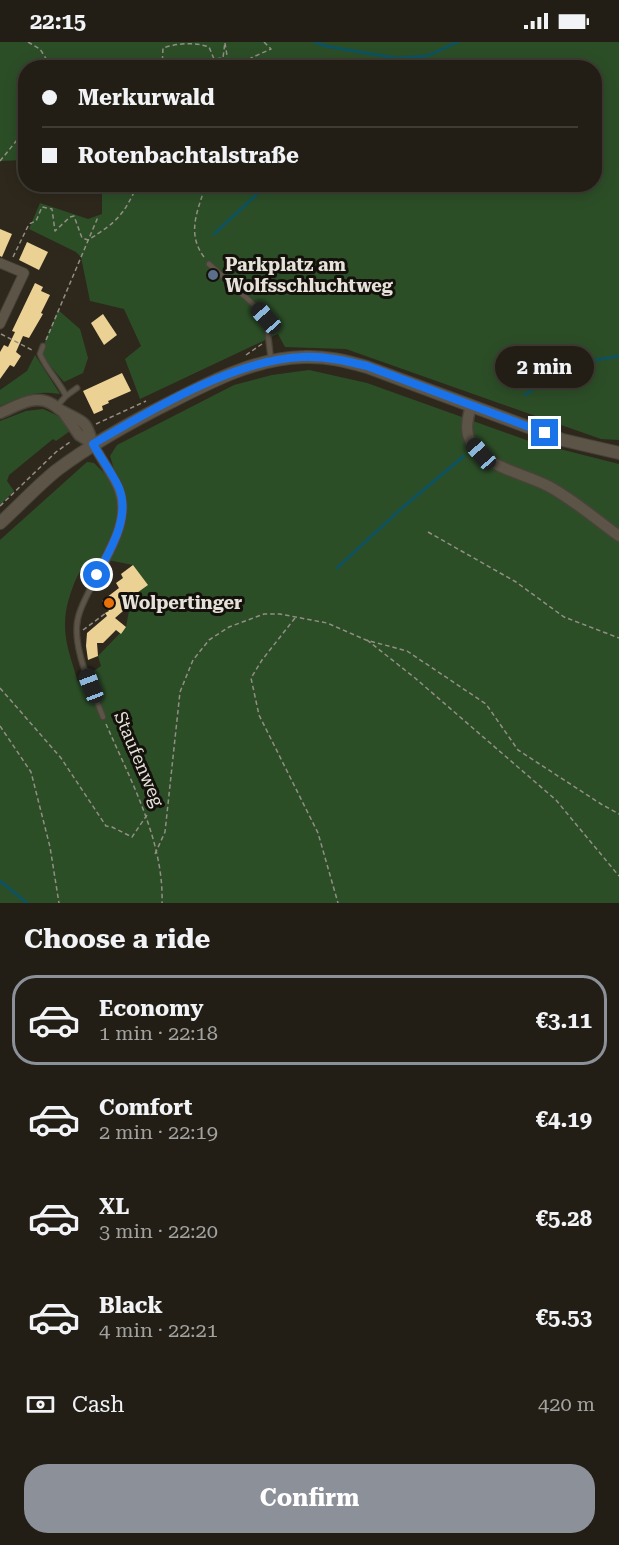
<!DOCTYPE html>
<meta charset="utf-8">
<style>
:root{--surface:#221e15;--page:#2e2b22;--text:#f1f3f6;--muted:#a2a2a0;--line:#3f3c34;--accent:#8c9099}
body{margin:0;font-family:"Roboto Serif",serif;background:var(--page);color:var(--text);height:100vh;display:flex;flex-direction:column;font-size:22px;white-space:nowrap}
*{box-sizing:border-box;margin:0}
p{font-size:20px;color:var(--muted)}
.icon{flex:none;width:33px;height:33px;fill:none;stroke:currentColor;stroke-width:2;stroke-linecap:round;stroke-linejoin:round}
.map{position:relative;height:861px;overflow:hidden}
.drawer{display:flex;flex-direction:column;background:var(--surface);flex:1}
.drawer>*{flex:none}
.hud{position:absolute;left:18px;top:18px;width:584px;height:132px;border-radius:24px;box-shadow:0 3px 15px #0003,0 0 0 2px var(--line);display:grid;align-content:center;height:132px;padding:0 24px;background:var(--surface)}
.end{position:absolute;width:27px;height:27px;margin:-14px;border:8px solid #1a73e8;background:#fff;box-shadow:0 0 0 3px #fff}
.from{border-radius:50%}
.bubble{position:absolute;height:42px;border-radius:21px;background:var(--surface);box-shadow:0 3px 15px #0003,0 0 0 2px var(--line);font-size:20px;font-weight:700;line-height:42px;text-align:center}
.car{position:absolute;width:18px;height:36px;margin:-18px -9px;border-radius:8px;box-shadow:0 0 4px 2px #0007;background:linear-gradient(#222 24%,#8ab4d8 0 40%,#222 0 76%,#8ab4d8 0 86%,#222 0)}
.hud b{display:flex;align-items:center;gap:21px;height:57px;font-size:22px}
.hud b+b{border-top:2px solid var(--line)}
.hud i{width:15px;height:15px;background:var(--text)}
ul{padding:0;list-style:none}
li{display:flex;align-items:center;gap:18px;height:90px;margin:0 12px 9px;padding:0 12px;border:3px solid transparent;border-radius:24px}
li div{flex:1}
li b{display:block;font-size:22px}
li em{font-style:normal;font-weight:700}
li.on{border-color:var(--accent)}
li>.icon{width:54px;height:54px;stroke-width:1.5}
h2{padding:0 24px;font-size:27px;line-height:72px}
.pay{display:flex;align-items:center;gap:15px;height:66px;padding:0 24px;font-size:22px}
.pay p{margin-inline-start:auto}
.action{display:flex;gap:12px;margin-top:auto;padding:12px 24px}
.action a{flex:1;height:69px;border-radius:24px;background:var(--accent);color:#fff;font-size:24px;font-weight:700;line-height:69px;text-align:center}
.status{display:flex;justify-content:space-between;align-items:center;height:42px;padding:0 30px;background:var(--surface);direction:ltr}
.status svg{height:16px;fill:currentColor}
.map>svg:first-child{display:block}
.green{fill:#2c4e27;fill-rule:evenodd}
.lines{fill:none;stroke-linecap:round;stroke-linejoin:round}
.stream{stroke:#0e525f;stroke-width:3}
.building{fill:#ecd195}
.service-casing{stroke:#484339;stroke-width:7}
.minor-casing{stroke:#484339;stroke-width:11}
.tertiary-casing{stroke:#484339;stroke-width:13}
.secondary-casing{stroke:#484339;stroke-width:14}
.path{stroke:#938e84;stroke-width:1.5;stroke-dasharray:4.5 3;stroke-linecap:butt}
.service{stroke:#5c5547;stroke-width:4.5}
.minor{stroke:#5c5547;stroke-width:9}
.tertiary{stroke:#5c5547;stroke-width:10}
.secondary{stroke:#5c5547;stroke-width:12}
.route{stroke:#1a73e8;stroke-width:8}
.service-dot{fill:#5c6f8a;stroke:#14110c;stroke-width:2}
.food-dot{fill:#e8710a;stroke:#14110c;stroke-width:2}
.labels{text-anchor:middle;stroke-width:6;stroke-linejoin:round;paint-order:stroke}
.poi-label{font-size:18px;font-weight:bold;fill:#e6e2da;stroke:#14110c;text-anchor:start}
.street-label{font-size:18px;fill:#e6e2da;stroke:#14110c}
</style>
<div class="status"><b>22:15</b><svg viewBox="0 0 49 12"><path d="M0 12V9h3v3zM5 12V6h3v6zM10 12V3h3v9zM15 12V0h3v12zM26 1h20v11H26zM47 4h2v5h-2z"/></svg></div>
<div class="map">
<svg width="619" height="861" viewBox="0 0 619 861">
<rect width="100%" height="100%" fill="#2e281c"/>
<g class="green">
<path d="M0 0H619V398L601 397 346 307 285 305 278 292 140 357 125 317 141 304 124 267 90 259 81 215 76 210 29 187 40 161 88 177 102 172V149L96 143 594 142V26H26L25 118 0 119Z"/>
<path d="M58 268 80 287 88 316 83 331 64 340 40 312Z"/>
<path d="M35 313 60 352C34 348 23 354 0 364V348L27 329Z"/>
<path d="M309 328 367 341 532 400 619 422V861H0V498L87 420 94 421 111 438 114 427 110 414 117 403 234 343 272 333ZM103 517 133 523 147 543 127 558 130 563 126 585 98 614 101 624 78 640C68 607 59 587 70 553 73 545 76 534 82 527 86 522 96 520 103 517Z"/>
<path d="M43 367C54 372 67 376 70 389L56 399 53 397 9 433 7 439 14 449 0 463V379L26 369Z"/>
</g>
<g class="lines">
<g class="stream">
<path d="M315 0 325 4 396 16 427 14 458 0"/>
<path d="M385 26 396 16"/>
<path d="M214 192 268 142"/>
<path d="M525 353 567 323 619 314"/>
<path d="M337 526 402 466 464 414"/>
<path d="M0 839 27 861"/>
</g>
</g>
<g class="building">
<path d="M0 187 12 192 2 215 0 214Z"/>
<path d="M27 200 48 210 39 228 19 218Z"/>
<path d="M35 241 43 245 41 249 50 253 41 271 43 272 29 296 23 294 16 310 21 314 14 325 10 323 0 337V310L4 303 8 305 15 290 12 289Z"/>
<path d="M103 272 117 293 104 303 91 281Z"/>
<path d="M122 331 131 349 108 359 109 361 102 364 103 368 94 372 83 349Z"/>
<path d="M133 523 148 543 127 558 130 563 115 576 126 585 121 592 116 588 103 601H97L98 614 88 618 86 604 87 591 107 574 105 571 109 569 102 559 119 546 116 541 123 536 121 532Z"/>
</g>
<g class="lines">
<g class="service-casing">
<g id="service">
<path d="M209 222 251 260 266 276 271 318"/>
<path d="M43 304 40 312C46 327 59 339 66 354"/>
<path d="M56 365 66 354 77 346"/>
<path d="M97 533C91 547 81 562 78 576 71 605 93 649 103 675"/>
</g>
</g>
<g class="minor-casing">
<g id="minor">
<path d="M0 221 24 231 0 282"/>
<path d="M93 402C100 415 115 436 119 448 130 477 110 508 97 533"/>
</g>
</g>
<g class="tertiary-casing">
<g id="tertiary">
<path d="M471 364C467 378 464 391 473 404 491 427 526 432 550 445 575 459 597 478 619 494"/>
<path d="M63 370 79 393 93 402"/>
<path d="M0 371C15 365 34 352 50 361 55 363 58 367 62 369 84 381 85 376 93 402"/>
</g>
</g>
<g class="secondary-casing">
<path id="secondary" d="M0 481C19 464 37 444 57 428 93 401 131 380 171 360 212 339 256 316 304 315 326 314 346 319 367 325L563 398 619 411"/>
</g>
<g class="path">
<path d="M28 0 40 7 52 26"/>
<path d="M264 0 271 7 251 16 268 26"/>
<path d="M225 1 229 26"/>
<path d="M162 26 163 6C178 1 195 0 209 5L214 17 223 16 225 0"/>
<path d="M0 119 26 87"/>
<path d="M13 215 29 182 36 179 42 165 52 167 55 189 70 175 74 174 82 196 88 198C117 180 123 174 138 142"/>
<path d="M204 215C186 191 198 168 206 142"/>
<path d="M1 292 34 309"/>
<path d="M46 298 98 175"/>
<path d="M246 313 262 302"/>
<path d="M96 382 146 359"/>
<path d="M0 464 56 410 70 400"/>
<path d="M428 490 516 540 564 575 619 596"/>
<path d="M295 576 262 618 251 636 259 673 318 791 338 861"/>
<path d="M83 588 106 571"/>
<path d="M367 598 415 636 556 758 619 834"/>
<path d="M0 646 61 716 106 784 112 785 132 795 147 773"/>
<path d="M106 682C130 737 164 799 162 861"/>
<path d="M0 684 31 730 50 805 59 861"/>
<path d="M155 812 165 790 180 650 193 618 209 598 229 585 264 572H280L327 581 366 598 407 609 486 662 518 708 601 762 619 772"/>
</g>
<use href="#service" class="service"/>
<use href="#minor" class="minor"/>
<use href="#tertiary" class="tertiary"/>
<use href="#secondary" class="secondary"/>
</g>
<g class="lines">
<path class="route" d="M97 533C110 508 131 475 119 446 114 434 100 415 93 402 151 368 235 317 303 315 325 314 346 319 367 324L545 391"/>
</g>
<circle class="service-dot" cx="213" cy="233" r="6"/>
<circle class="food-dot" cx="109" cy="561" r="6"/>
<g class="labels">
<g class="poi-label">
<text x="225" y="229">Parkplatz am<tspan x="225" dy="21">Wolfsschluchtweg</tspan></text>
<text x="121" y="567">Wolpertinger</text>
</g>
<g class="street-label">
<text transform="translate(139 717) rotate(67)" y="6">Staufenweg</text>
</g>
</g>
</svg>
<i class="end from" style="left:97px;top:533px"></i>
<i class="end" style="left:545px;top:391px"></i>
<div class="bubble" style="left:495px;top:304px;width:99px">2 min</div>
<i class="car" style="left:266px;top:276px;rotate:319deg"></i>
<i class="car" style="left:481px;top:412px;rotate:319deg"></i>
<i class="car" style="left:91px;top:644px;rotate:339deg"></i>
<div class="hud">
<b><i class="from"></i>Merkurwald</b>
<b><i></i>Rotenbachtalstraße</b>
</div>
</div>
<section class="drawer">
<h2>Choose a ride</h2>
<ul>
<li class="on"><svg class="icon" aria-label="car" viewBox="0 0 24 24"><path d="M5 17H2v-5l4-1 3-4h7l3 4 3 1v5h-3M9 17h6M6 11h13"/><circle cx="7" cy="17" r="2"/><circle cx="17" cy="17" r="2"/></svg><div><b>Economy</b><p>1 min · 22:18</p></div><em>€3.11</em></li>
<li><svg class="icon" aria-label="car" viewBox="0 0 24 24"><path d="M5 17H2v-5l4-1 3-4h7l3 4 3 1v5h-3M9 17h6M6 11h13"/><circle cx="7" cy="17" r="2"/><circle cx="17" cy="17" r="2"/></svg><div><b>Comfort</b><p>2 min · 22:19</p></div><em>€4.19</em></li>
<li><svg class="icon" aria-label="car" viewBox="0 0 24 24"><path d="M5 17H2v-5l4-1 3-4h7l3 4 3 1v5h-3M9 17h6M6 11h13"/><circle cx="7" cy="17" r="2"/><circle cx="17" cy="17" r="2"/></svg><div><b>XL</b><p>3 min · 22:20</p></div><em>€5.28</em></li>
<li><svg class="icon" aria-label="car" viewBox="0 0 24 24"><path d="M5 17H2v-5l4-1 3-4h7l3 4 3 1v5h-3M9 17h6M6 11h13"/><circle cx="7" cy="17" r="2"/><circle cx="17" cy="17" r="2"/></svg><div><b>Black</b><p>4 min · 22:21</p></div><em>€5.53</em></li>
</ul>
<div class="pay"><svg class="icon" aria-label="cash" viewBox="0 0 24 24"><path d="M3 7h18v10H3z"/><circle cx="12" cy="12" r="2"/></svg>Cash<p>420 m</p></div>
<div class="action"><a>Confirm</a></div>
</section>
